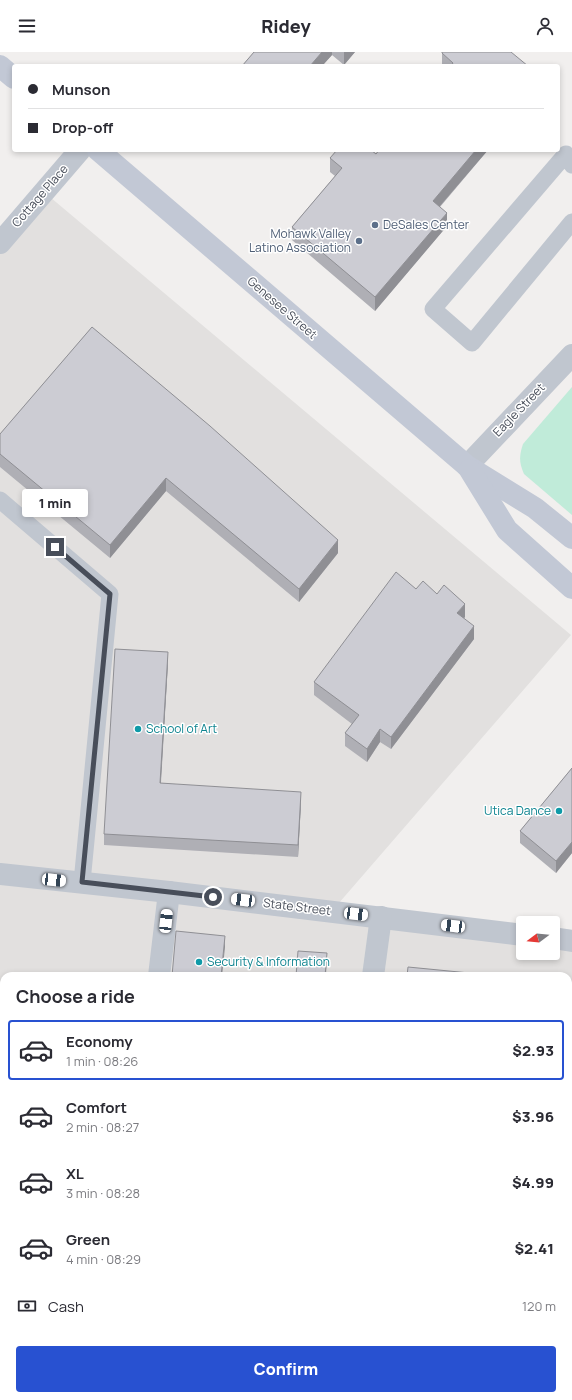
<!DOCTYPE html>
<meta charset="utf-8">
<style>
:root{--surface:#fff;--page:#f2f2f3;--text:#2b2b33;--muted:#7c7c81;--line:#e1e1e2;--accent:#2851d1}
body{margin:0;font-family:Manrope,sans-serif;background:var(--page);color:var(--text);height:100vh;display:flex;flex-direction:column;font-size:15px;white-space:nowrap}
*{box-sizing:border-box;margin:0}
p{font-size:13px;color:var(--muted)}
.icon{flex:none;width:22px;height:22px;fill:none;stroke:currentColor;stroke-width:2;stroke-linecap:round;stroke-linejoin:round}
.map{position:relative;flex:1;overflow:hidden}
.sheet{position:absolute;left:0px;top:920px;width:572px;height:428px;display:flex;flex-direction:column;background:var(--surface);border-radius:12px 12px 0 0;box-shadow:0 2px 6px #0003}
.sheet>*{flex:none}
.top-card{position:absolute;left:12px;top:12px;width:548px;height:88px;border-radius:4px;box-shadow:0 2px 6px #0003;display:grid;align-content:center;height:88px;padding:0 16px;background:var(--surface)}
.needle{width:26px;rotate:254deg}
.controls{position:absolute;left:516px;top:864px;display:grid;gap:8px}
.controls a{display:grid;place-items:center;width:44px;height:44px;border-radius:4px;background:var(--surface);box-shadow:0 2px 6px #0003;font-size:20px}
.end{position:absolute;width:18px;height:18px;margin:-9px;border:5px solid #484e5a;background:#fff;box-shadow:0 0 0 2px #fff}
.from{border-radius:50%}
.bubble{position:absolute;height:28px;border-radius:4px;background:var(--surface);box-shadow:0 2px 6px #0003;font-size:13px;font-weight:800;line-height:28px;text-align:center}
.car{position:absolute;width:12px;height:24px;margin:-12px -6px;border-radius:5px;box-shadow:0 0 3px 1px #0007;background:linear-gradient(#fff 24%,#345 0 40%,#fff 0 76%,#345 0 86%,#fff 0)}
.top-card b{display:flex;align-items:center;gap:14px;height:38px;font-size:15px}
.top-card b+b{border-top:1px solid var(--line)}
.top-card i{width:10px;height:10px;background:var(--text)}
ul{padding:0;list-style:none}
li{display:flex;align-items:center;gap:12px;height:60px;margin:0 8px 6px;padding:0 8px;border:2px solid transparent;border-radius:4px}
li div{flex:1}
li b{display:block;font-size:15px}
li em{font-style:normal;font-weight:800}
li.on{border-color:var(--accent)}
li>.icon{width:36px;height:36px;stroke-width:1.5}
h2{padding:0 16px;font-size:18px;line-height:48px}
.pay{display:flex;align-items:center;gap:10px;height:44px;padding:0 16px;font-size:15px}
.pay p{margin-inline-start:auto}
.button{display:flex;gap:8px;margin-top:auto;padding:8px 16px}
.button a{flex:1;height:46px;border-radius:4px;background:var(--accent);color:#fff;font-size:16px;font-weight:800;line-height:46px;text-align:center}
header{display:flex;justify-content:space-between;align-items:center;height:52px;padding:0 16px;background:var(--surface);font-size:18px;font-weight:800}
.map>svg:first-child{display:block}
.education{fill:#e2e0df}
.green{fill:#c0ebd9}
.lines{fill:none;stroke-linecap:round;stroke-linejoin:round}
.service{stroke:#c0c6cf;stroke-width:17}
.minor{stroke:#c0c6cf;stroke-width:22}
.secondary{stroke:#c2c8d5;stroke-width:22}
.wall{fill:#afafb5}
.shaded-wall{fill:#8f8f94}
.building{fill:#ccccd3;stroke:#8f8f94}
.route{stroke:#484e5a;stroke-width:5}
.service-dot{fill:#5c6f8a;stroke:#fff;stroke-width:1.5}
.culture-dot{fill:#0f9aa8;stroke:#fff;stroke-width:1.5}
.labels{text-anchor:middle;stroke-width:3;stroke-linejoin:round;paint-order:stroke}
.street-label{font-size:12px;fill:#484e5a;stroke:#fff}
.service-label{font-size:12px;fill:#4e5e75;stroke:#fff;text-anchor:start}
.culture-label{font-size:12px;fill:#0d838f;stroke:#fff;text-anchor:start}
</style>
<header><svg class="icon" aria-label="menu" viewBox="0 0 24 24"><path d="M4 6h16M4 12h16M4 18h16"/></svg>Ridey<svg class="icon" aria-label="person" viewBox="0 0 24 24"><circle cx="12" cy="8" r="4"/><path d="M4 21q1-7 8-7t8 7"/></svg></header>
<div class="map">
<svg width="572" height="1348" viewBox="0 0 572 1348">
<rect width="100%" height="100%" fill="#f1efee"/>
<g class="education">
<path d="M44 140 571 583 332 859 523 883V901H553V886L572 889V1021H568V924H4V1193L0 1192V189Z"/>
<path d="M568 1203H572V1348H350V1344H568Z"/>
</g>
<path class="green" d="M572 335V463L524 422C519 411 519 404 523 392Z"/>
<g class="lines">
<g class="service">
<path d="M572 113 566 102 433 257 472 291 572 170"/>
<path d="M0 448 110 542 82 830"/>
<path d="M517 1348V1344"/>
</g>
<g class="minor">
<path d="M0 191 80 98"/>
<path d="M467 414 572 303"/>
<path d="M0 822 169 840 523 883"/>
<path d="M553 886 572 889"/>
<path d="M159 924 169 840"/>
<path d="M373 924 381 865"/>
<path d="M110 1348V1344"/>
<path d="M322 1348V1344"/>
</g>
<g class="secondary">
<path d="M0 14 14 26"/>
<path d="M98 98 467 414 535 456 572 486"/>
<path d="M470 418 507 478 572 536"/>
</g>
</g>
<g class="wall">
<path d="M254 0H355L344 13 332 3 322 14H242Z"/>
<path d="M442 1 528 14H442Z"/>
<path d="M379 98H488L440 155 447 174 375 259 292 188V175L335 124 330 120V106L376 102Z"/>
<path d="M92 275 338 501 299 550 166 439 110 506 0 415V382Z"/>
<path d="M416 537 437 542 465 565 464 566 474 587 391 697 380 690 367 710 345 694V681L352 672 314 643V630Z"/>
<path d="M168 611 161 731 301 751 298 805 104 793V782Z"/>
<path d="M572 716V801L556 821 520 791V779Z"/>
<path d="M568 939 572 940V1017H568Z"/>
<path d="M4 1084V1193L0 1192V1087Z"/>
</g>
<g class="shaded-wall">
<path d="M322 0H332V3L322 14H310Z"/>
<path d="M344 0H355L344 13Z"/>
<path d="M476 98H488L433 162V149Z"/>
<path d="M447 161V174L375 259V245Z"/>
<path d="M166 426V439L110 506V493Z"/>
<path d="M338 488V501L299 550V537Z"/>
<path d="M465 552V565L457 574V561Z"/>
<path d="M474 574V587L391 697V685Z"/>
<path d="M168 600V611L160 743V731Z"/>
<path d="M380 677V690L367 710V697Z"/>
<path d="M301 740V751L298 805V793Z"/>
<path d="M572 790V801L556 821V809Z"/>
<path d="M225 884V895L222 924H221Z"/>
<path d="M327 901 326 924H325Z"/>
</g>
<g class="building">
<path d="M254 0H322L310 14H242Z"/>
<path d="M442 0H511L528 14H451L453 11 442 1Z"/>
<path d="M337 98H371L376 102 379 98H476L433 149 447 161 375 245 292 175 342 116 330 106Z"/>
<path d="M92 275 210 374 338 488 299 537 166 426 110 493 0 402V382Z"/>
<path d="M396 520 416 537 423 529 437 542 444 533 465 552 457 561 474 574 391 685 380 677 367 697 345 681 359 663 314 630Z"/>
<path d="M115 597 168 600 160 731 301 740 298 793 104 782Z"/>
<path d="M572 716V790L556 809 520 779Z"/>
<path d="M176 879 225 884 221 924H172Z"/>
<path d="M298 899 327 901 325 924H296Z"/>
<path d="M408 915 500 924H407Z"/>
<path d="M568 939 572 940V1004L568 1003Z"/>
<path d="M0 1084H4V1181L0 1180Z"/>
<path d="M568 1240H572V1348H553V1344H568Z"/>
</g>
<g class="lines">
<path class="route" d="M55 495 110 542 82 830 213 845"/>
</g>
<g class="service-dot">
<circle cx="375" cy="173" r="4"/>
<circle cx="359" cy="189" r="4"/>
</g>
<g class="culture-dot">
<circle cx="138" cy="677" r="4"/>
<circle cx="559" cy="759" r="4"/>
<circle cx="199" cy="910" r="4"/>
</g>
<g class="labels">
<g class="street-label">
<text transform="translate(40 144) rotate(-49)" y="4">Cottage Place</text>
<text transform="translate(282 256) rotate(41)" y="4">Genesee Street</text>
<text transform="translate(519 358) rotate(-46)" y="4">Eagle Street</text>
<text transform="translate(297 855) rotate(7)" y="4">State Street</text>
</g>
<g class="service-label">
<text x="383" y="177">DeSales Center</text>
<text x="351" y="186" text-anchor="end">Mohawk Valley<tspan x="351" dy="14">Latino Association</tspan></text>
</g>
<g class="culture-label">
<text x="146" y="681">School of Art</text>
<text x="551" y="763" text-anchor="end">Utica Dance</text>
<text x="207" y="914">Security &amp; Information</text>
</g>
</g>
</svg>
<div class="controls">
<a><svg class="needle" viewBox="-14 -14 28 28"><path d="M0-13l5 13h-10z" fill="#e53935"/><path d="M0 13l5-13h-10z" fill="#7c7c81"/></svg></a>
</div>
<i class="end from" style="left:213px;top:845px"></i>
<i class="end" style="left:55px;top:495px"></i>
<div class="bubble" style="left:22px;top:437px;width:66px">1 min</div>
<i class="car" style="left:54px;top:828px;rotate:96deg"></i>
<i class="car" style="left:243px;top:848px;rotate:277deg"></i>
<i class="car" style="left:356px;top:862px;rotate:97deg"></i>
<i class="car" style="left:166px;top:869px;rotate:6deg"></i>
<i class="car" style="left:453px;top:874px;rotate:277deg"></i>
<div class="top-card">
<b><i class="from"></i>Munson</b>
<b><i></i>Drop-off</b>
</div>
<section class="sheet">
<h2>Choose a ride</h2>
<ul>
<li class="on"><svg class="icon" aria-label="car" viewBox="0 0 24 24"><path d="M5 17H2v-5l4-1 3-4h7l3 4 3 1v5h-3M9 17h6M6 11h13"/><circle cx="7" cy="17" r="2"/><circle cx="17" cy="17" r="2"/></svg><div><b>Economy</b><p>1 min · 08:26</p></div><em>$2.93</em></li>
<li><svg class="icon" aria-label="car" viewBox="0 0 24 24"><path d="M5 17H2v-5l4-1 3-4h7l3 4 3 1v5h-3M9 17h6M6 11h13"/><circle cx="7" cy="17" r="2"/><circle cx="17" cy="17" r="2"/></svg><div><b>Comfort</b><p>2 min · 08:27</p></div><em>$3.96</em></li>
<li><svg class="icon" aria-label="car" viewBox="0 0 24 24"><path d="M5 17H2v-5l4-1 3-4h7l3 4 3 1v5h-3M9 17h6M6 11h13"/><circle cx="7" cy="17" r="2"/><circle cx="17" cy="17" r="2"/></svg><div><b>XL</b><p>3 min · 08:28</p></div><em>$4.99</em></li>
<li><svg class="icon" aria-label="car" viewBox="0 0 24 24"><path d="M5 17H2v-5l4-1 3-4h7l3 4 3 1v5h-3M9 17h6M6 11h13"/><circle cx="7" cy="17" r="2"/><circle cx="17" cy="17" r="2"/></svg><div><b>Green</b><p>4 min · 08:29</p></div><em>$2.41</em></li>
</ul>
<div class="pay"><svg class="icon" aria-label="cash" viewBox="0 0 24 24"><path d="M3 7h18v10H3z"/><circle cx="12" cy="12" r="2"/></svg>Cash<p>120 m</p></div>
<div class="button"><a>Confirm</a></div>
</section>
</div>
